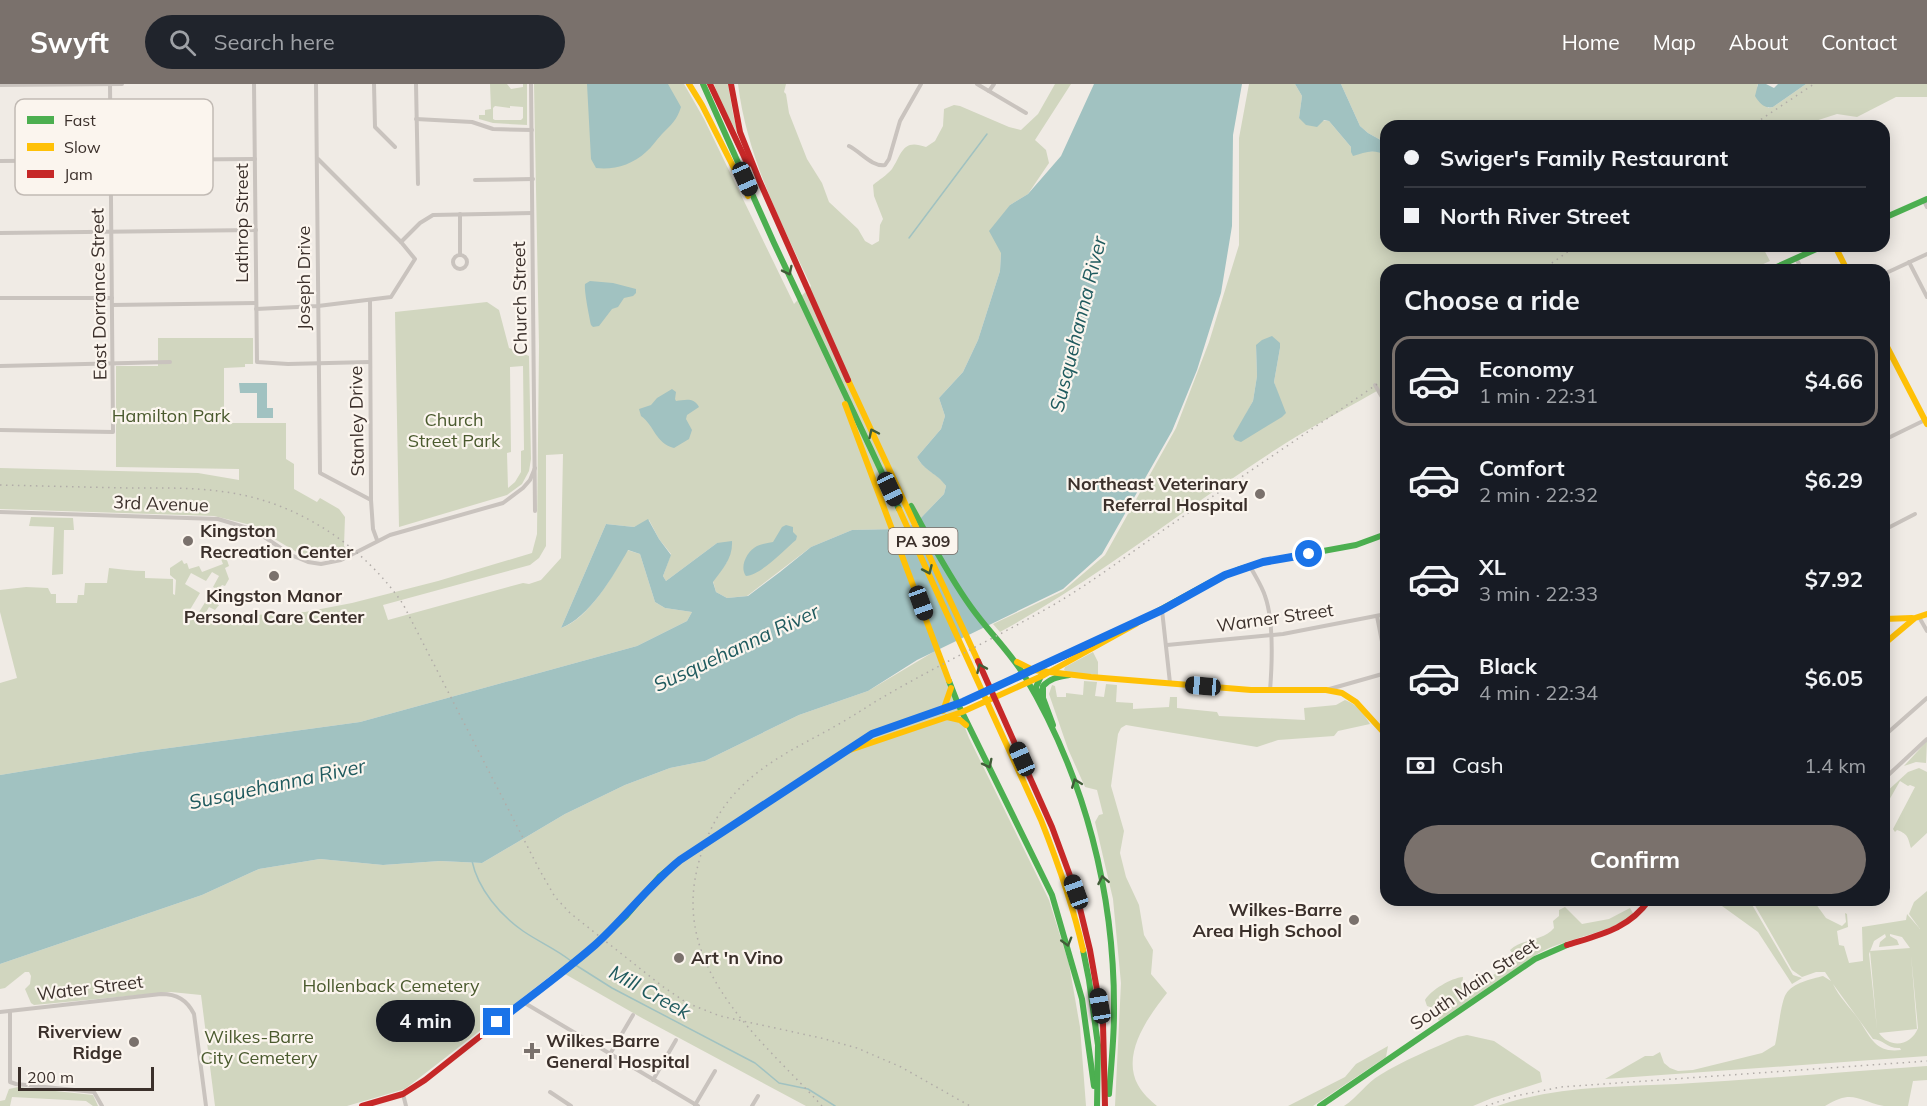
<!DOCTYPE html>
<meta charset="utf-8">
<style>
:root{--surface:#171b24;--page:#20242c;--text:#f1f3f6;--muted:#9ea1a6;--line:#363941;--accent:#7a716c}
body{margin:0;font-family:Mulish,sans-serif;background:var(--page);color:var(--text);height:100vh;display:flex;flex-direction:column;font-size:22px;white-space:nowrap}
*{box-sizing:border-box;margin:0}
p{font-size:20px;color:var(--muted)}
.icon{flex:none;width:33px;height:33px;fill:none;stroke:currentColor;stroke-width:2;stroke-linecap:round;stroke-linejoin:round}
.map{position:relative;flex:1;overflow:hidden}
.details{position:absolute;left:1380px;top:180px;width:510px;height:642px;display:flex;flex-direction:column;background:var(--surface);border-radius:18px;box-shadow:0 3px 15px #0003}
.details>*{flex:none}
.top-card{position:absolute;left:1380px;top:36px;width:510px;height:132px;border-radius:18px;box-shadow:0 3px 15px #0003;display:grid;align-content:center;height:132px;padding:0 24px;background:var(--surface)}
.scale{position:absolute;left:18px;bottom:15px;width:136px;box-sizing:border-box;padding-left:6px;border:3px solid #3b302b;border-top:0;font-size:16px;line-height:21px;white-space:nowrap;color:#3b302b;-webkit-text-stroke:4px #fbf5ee;paint-order:stroke}
.end{position:absolute;width:27px;height:27px;margin:-14px;border:8px solid #1a73e8;background:#fff;box-shadow:0 0 0 3px #fff}
.from{border-radius:50%}
.bubble{position:absolute;height:42px;border-radius:21px;background:var(--surface);box-shadow:0 3px 15px #0003;font-size:20px;font-weight:700;line-height:42px;text-align:center}
.car{position:absolute;width:18px;height:36px;margin:-18px -9px;border-radius:8px;box-shadow:0 0 4px 2px #0007;background:linear-gradient(#222 24%,#8ab4d8 0 40%,#222 0 76%,#8ab4d8 0 86%,#222 0)}
.top-card b{display:flex;align-items:center;gap:21px;height:57px;font-size:22px}
.top-card b+b{border-top:2px solid var(--line)}
.top-card i{width:15px;height:15px;background:var(--text)}
ul{padding:0;list-style:none}
li{display:flex;align-items:center;gap:18px;height:90px;margin:0 12px 9px;padding:0 12px;border:3px solid transparent;border-radius:18px}
li div{flex:1}
li b{display:block;font-size:22px}
li em{font-style:normal;font-weight:700}
li.on{border-color:var(--accent)}
li>.icon{width:54px;height:54px;stroke-width:1.5}
h2{padding:0 24px;font-size:27px;line-height:72px}
.pay{display:flex;align-items:center;gap:15px;height:66px;padding:0 24px;font-size:22px}
.pay p{margin-inline-start:auto}
.primary-button{display:flex;gap:12px;margin-top:auto;padding:12px 24px}
.primary-button a{flex:1;height:69px;border-radius:36px;background:var(--accent);color:#fff;font-size:24px;font-weight:700;line-height:69px;text-align:center}
header{display:flex;align-items:center;gap:36px;box-sizing:border-box;height:84px;padding:0 30px;background:var(--accent);color:#fff}
header strong{font-size:28px}
nav{display:flex;gap:33px;margin-inline-start:auto;font-size:21px}
.search{width:420px;height:54px;background:var(--page);display:flex;align-items:center;gap:15px;box-sizing:border-box;padding:0 21px;border-radius:33px;color:var(--muted);font-size:22px}
.map>svg:first-child{display:block}
.green{fill:#d1d6bf;fill-rule:evenodd}
.water{fill:#a1c2c1}
.lines{fill:none;stroke-linecap:round;stroke-linejoin:round}
.stream{stroke:#a1c2c1;stroke-width:1.5}
.street{stroke:#c9c3be;stroke-width:4}
.fast{stroke:#4caf50;stroke-width:6}
.slow{stroke:#ffc107;stroke-width:6}
.jam{stroke:#c62828;stroke-width:6}
.rail{stroke:#b1aca8;stroke-width:1.5;stroke-dasharray:1.5 4.5;stroke-linecap:butt}
.oneway{stroke:#415c38}
.route{stroke:#1a73e8;stroke-width:8}
.poi-dot{fill:#7a716c;stroke:#fbf5ee;stroke-width:2}
.labels{text-anchor:middle;stroke-width:4.5;stroke-linejoin:round;paint-order:stroke}
.shield{fill:#fbf5ee;stroke:#756b66;stroke-width:1.5}
.shield-label{font-size:16px;font-weight:bold;fill:#3b302b}
.street-label{font-size:18px;fill:#3b302b;stroke:#fbf5ee}
.park-label{font-size:18px;fill:#4a5a2e;stroke:#fbf5ee}
.poi-label{font-size:18px;font-weight:bold;fill:#3b302b;stroke:#fbf5ee;text-anchor:end}
.water-label{font-size:20px;font-style:italic;fill:#1f5a5e;stroke:#fbf5ee}
.key{fill:#fbf5ee;stroke:#c1bab4;stroke-width:1.5}
.key-label{font-size:16px;fill:#3b302b}
</style>
<header>
<strong>Swyft</strong>
<div class="search"><svg class="icon" aria-label="search" viewBox="0 0 24 24"><circle cx="10" cy="10" r="6"/><path d="M15 15l6 6"/></svg>Search here</div>
<nav><a>Home</a><a>Map</a><a>About</a><a>Contact</a></nav>
</header>
<div class="map">
<svg width="1927" height="1022" viewBox="0 0 1927 1022">
<rect width="100%" height="100%" fill="#f0ebe5"/>
<g class="green">
<path d="M490 0H507L511 5 523 3V0H527V41L493 39 479 35V31H485V26L491 25ZM495 22 510 24V22L523 23V34L521 36H495L493 35V24Z"/>
<path d="M534 0H684L704 35 794 220 811 202C780 136 747 73 738 0H786L784 8 786 10 789 29 807 75 822 99 829 118 858 145 865 157 872 161 879 157 880 141 883 135 874 112 873 101C879 96 887 91 892 85 902 70 902 54 926 63L935 57 943 42 944 25 954 21 960 22 1009 43 1021 46 1038 30 1055 0H1071L1035 56 1046 66 1049 79 1028 110 1010 121 1001 169 1000 187 978 256 963 288 939 314 945 332 941 345 917 373C925 388 937 388 946 402L944 410 915 440 897 445 852 446 811 463 747 512 727 514 716 508 713 497 727 478 717 459 666 497 663 492 671 470 659 455 649 436 634 443 606 440 561 544C588 536 615 489 627 466L640 470 655 518 665 524 692 528 687 537 637 562 360 638 140 668 0 691V599L17 594 0 528V506L26 503 48 504 51 510H56V519H77L78 511H84L85 499H107L109 484C121 485 133 487 145 487V494L173 495V510L175 511 176 496 170 491V484L182 476 184 480 187 479 189 485 199 482 202 488 223 480 221 475 227 476 229 482 225 484 229 495 225 502 222 501 218 506 213 503 219 492 212 488 206 497 191 489 185 500 200 509 188 529 196 533 209 512 214 514 212 517 219 521 215 526 209 523 205 530 211 534 210 535 217 537 253 531 305 528 352 519 438 497 532 469 537 450 539 262ZM563 370 561 474 541 496 529 500 523 499 388 536 383 521 530 481 539 474 546 462V371Z"/>
<path d="M714 0H728L733 30 738 50 723 24Z"/>
<path d="M1249 0H1295L1302 12 1299 34 1329 37 1351 63V68L1379 67 1386 72V162H1762L1770 177 1750 186H1386V302C1349 323 1310 343 1275 366 1182 426 1097 495 1000 548L993 540 1063 507 1105 471 1176 344 1209 258 1239 161V54ZM1256 261 1280 264 1274 298 1281 320 1246 330 1253 317 1257 292Z"/>
<path d="M1341 0H1758L1757 2 1768 24 1773 23 1806 0H1927V13H1896L1857 33 1837 30 1800 42H1386V59L1368 49 1360 42Z"/>
<path d="M487 218 499 226 509 264 529 272 531 375 529 387 522 400 507 411 399 443 395 228ZM523 282 524 366 521 367V388L515 398 508 404 507 369 511 368 510 283Z"/>
<path d="M158 254H253V280H245V283L224 284V339H286V375L294 380V405L317 418 320 414 339 425 345 433 344 462 349 468 324 476 305 473 251 441 214 432 0 425V384L198 389 239 396V385L116 383V282H158Z"/>
<path d="M31 433 73 434 74 446H64L63 490 52 491 54 443 29 442Z"/>
<path d="M935 567 969 654 1049 816 1069 880 1080 943 1086 1022H806L642 934 558 886 405 1005 347 1022H215L201 911 171 908 34 921 31 919 25 905 30 900 31 892 29 888H25L5 904 0 905V880L202 811 259 785 320 775 383 781 440 777 482 779 565 730 625 701 670 684 705 677 799 631 868 607Z"/>
<path d="M1093 568 1098 578V591L1070 589 1064 586 1065 583Z"/>
<path d="M1084 597 1097 598 1095 612 1104 613 1106 600 1117 601 1116 618 1133 619V625L1169 623 1170 613H1177V624L1217 628 1219 632 1305 636 1304 624 1336 621 1345 616C1358 621 1363 629 1370 640L1338 647 1334 652 1278 656 1257 663 1126 641 1121 644 1118 650 1111 702 1124 747 1120 769 1126 793 1139 821 1144 851 1153 866 1151 890 1167 909C1148 933 1121 970 1138 1001 1143 1010 1150 1016 1157 1022H1115L1121 899 1113 815 1095 738 1099 731 1103 730 1097 706 1085 703 1068 665 1049 610 1052 601 1055 602 1057 613H1066V609L1083 611Z"/>
<path d="M1927 657 1926 679 1916 678 1904 682Z"/>
<path d="M1919 684 1927 688V749L1911 764C1908 755 1909 750 1897 746L1895 748 1893 745 1915 703 1910 701 1908 702 1900 697 1884 725V710L1908 688Z"/>
<path d="M1927 807V972L1605 995 1645 972H1653L1660 968 1664 979 1670 984 1678 987 1693 986 1762 969 1775 961C1778 949 1781 917 1786 910 1792 899 1812 895 1823 892L1831 897 1825 888H1816L1802 893 1792 886 1753 818 1756 816H1813L1826 834 1842 842 1846 838 1845 829 1847 830 1848 843 1837 847 1839 861 1844 862 1849 879 1863 877 1862 843 1906 836 1907 830 1920 845 1909 830 1914 818ZM1885 850 1886 853 1880 858 1879 863 1899 861 1897 856 1890 852V850L1902 853 1910 864 1870 867 1877 945 1869 870 1874 857ZM1911 871 1918 944C1911 962 1890 965 1879 949L1917 945ZM1833 900 1873 955C1882 955 1888 965 1900 964L1901 966C1878 969 1872 957 1861 939 1852 925 1840 915 1833 900Z"/>
<path d="M1751 819 1793 891 1802 894 1792 900 1758 848 1722 822H1732Z"/>
<path d="M1565 823 1582 840 1609 835 1630 824 1634 831C1605 851 1569 853 1539 869L1439 937 1433 924 1427 922 1425 916C1431 906 1451 894 1463 893L1462 902 1466 904 1479 896H1486L1516 875 1510 866C1523 854 1542 858 1554 844L1553 837 1559 832V826Z"/>
<path d="M1467 951 1494 957 1540 988 1542 998 1492 1014 1473 1022H1344C1358 1013 1366 999 1380 991 1404 976 1432 965 1458 953Z"/>
<path d="M1388 962 1386 973 1313 1022H1288L1345 993 1356 980Z"/>
<path d="M1927 982V996L1913 997 1908 1022C1900 1022 1891 1022 1884 1022 1856 1016 1853 1005 1825 1022H1497C1555 1002 1617 1003 1677 1000 1760 995 1844 988 1927 982Z"/>
<path d="M18 1003 93 1011 98 1022H93L86 1017 12 1013 10 1022H0V1017L5 1016 9 1005Z"/>
</g>
<g class="water">
<path d="M587 0H668L681 23C677 36 671 41 662 50 656 56 652 63 646 68 632 81 614 86 596 84L591 75Z"/>
<path d="M1094 0H1242L1233 51 1232 142 1221 209 1197 286 1172 347 1102 470 1063 505 917 576 868 607 799 631 705 677 670 684 625 701 565 730 482 779 440 777 383 781 320 775 259 785 202 811 0 880V691L140 668 360 638 637 562 687 537 692 528 665 524 655 518 640 470 628 466C614 491 589 534 561 544L606 440 634 443 648 435 659 455 671 471 663 492 666 497 717 459 732 457C733 474 723 485 713 498L716 508 727 514 748 512 780 488 811 463 852 446 897 445 915 440 944 410 946 402C937 389 925 388 917 373L941 345 945 332 939 314 963 288 978 256 1000 187 1001 169 989 147 1010 121 1028 110 1061 72Z"/>
<path d="M1295 0H1341L1360 42 1368 49 1386 59V72C1375 64 1365 68 1353 72L1351 68V63L1329 37 1324 36 1317 43 1306 41 1299 34 1302 12Z"/>
<path d="M1758 0H1766L1774 4 1778 0H1806L1773 23C1765 25 1759 19 1755 12Z"/>
<path d="M590 197 613 199 636 205V209L633 212 624 214 618 223 612 225 599 242 593 243 591 241C589 231 584 207 585 200Z"/>
<path d="M1272 252 1280 259V264L1274 298 1286 329 1282 333 1241 358 1235 356 1233 352 1253 317 1257 292 1256 261 1262 256Z"/>
<path d="M239 299H267V324H273V334H257V309H240Z"/>
<path d="M672 305 676 308 675 315 676 317C685 316 694 313 699 323L687 331 686 335 692 346 689 355 674 364C656 360 654 341 641 332L639 325 651 321 657 314Z"/>
<path d="M786 441 793 443V448L797 452 796 456C784 466 761 491 746 492 739 483 747 467 757 462 762 460 768 459 773 458L782 443Z"/>
</g>
<g class="lines">
<g class="stream">
<path d="M909 154 987 50"/>
<path d="M472 777C478 805 500 831 523 847 539 858 556 865 571 877"/>
<path d="M574 880 612 904 755 979 779 999 808 1005 835 1022"/>
</g>
<g class="street">
<path d="M254 0 257 278 288 280 370 278"/>
<path d="M316 0 320 389 371 416"/>
<path d="M374 0 375 43 395 63"/>
<path d="M416 0 418 100"/>
<path d="M531 0 535 427"/>
<path d="M977 0 1026 29"/>
<path d="M0 1 122 0"/>
<path d="M989 7 994 0"/>
<path d="M416 35 472 38 493 45 532 46"/>
<path d="M849 62C861 68 872 83 885 81L889 75 900 37 921 0"/>
<path d="M318 75 401 158"/>
<path d="M0 77 255 75"/>
<path d="M475 96 533 95"/>
<path d="M1924 117 1927 123"/>
<path d="M460 130V171"/>
<path d="M0 149 256 146"/>
<circle cx="460" cy="178" r="7"/>
<path d="M1796 174 1802 186"/>
<path d="M1909 178 1927 213"/>
<path d="M1884 190 1927 170"/>
<path d="M0 214H112"/>
<path d="M370 216 371 416 373 445 377 456"/>
<path d="M112 221 256 219"/>
<path d="M256 225 318 222 391 213 415 175 401 158 420 139 433 131 532 129"/>
<path d="M0 282 170 278"/>
<path d="M1375 301 1386 320"/>
<path d="M0 346 113 348 110 0"/>
<path d="M1884 356 1925 336"/>
<path d="M0 428 218 435 254 446 291 471 308 478 321 480 341 476 390 451 503 419 523 404 530 396 535 384"/>
<path d="M1884 446 1915 430"/>
<path d="M1250 482C1255 492 1262 502 1265 512 1274 537 1272 581 1270 607"/>
<path d="M1162 526 1170 599"/>
<path d="M1377 532 1386 578"/>
<path d="M1919 533 1927 547"/>
<path d="M1167 561 1283 550 1386 530"/>
<path d="M1326 606 1386 589"/>
<path d="M1884 652 1927 614"/>
<path d="M1884 695 1927 655"/>
<path d="M523 918 698 1022"/>
<path d="M10 927V998L16 1000 94 1008 102 1022"/>
<path d="M0 928 161 910C177 910 187 916 194 930L206 1022"/>
<path d="M610 970 633 931"/>
<path d="M653 996 676 956"/>
<path d="M550 1008 571 1022"/>
<path d="M403 1010 406 1022"/>
<path d="M695 1021 715 987"/>
<path d="M752 1022 758 1012"/>
</g>
<g class="fast">
<path d="M703 0 774 159 899 425"/>
<path d="M1884 134 1927 115"/>
<path d="M1770 186 1823 162"/>
<path d="M911 422C930 456 948 491 971 523 988 547 1009 567 1024 591 1085 693 1115 810 1114 929 1114 956 1111 983 1109 1010"/>
<path d="M1093 559 1140 537 1213 497 1240 485 1263 478 1356 461 1386 450"/>
<path d="M949 597 958 620 1052 811 1082 915 1094 1002"/>
<path d="M1040 614 1036 603 1041 592"/>
<path d="M1053 641 1043 614V602C1050 594 1059 593 1069 591"/>
<path d="M1083 866 1089 896 1098 961 1097 1022"/>
<path d="M550 897 594 862 626 832 660 792 680 776 767 719"/>
<path d="M1320 1022 1535 875 1567 861"/>
</g>
<g class="slow">
<path d="M689 0 702 21 748 112"/>
<path d="M1835 162 1847 186"/>
<path d="M1884 257 1927 340"/>
<path d="M848 296 978 577"/>
<path d="M845 320 949 597"/>
<path d="M899 425 1041 736C1058 779 1073 821 1083 866"/>
<path d="M1884 535 1912 534"/>
<path d="M1884 560 1915 534 1927 530"/>
<path d="M1017 578 1033 586"/>
<path d="M1033 586 1091 593 1251 606H1326L1342 609 1356 618 1386 651"/>
<path d="M943 627 951 604"/>
<path d="M947 633 960 636 966 641"/>
<path d="M847 667 962 628 1044 591 1136 540"/>
</g>
<g class="jam">
<path d="M710 0 748 81"/>
<path d="M731 0 740 48 760 98 848 296"/>
<path d="M978 577 1052 743 1076 808 1090 866 1103 940 1105 1022"/>
<path d="M767 719 872 650 963 618 1093 559"/>
<path d="M1567 861C1599 851 1629 845 1649 816"/>
<path d="M362 1022 403 1010 425 996 550 897"/>
</g>
<g class="rail">
<path d="M1751 42 1814 0"/>
<path d="M1542 186 1576 162"/>
<path d="M0 401C42 402 85 403 127 404 162 404 197 403 232 409 300 420 364 463 403 520L539 785 555 813 570 829 662 902 687 919 720 932 821 954 857 964 901 983 970 1022"/>
<path d="M822 1022C766 960 683 896 694 802 699 765 715 727 743 701 771 674 806 659 839 640 853 632 865 624 878 616 936 582 997 553 1055 520 1097 495 1137 464 1178 436 1247 389 1317 342 1386 294"/>
<path d="M1486 1022 1515 1012 1561 1003 1927 977"/>
</g>
</g>
<defs><path id="oneway-chevron" d="M-2-3.5L2.5 0L-2 3.5" fill="none" stroke-width="1.6" stroke-linecap="round" stroke-linejoin="round" transform="scale(1.5)"/></defs>
<g class="oneway">
<use href="#oneway-chevron" transform="translate(788 187) rotate(64)"/>
<use href="#oneway-chevron" transform="translate(873 349) rotate(-115)"/>
<use href="#oneway-chevron" transform="translate(928 486) rotate(66)"/>
<use href="#oneway-chevron" transform="translate(981 584) rotate(-114)"/>
<use href="#oneway-chevron" transform="translate(988 680) rotate(63)"/>
<use href="#oneway-chevron" transform="translate(1076 699) rotate(-111)"/>
<use href="#oneway-chevron" transform="translate(1103 796) rotate(-101)"/>
<use href="#oneway-chevron" transform="translate(1067 858) rotate(74)"/>
</g>
<g class="lines">
<path class="route" d="M497 938C530 913 564 888 595 861 625 834 649 801 680 776L872 650 963 618 1162 526 1225 491 1263 478 1309 470"/>
</g>
<g class="poi-dot">
<circle cx="1260" cy="410" r="6"/>
<circle cx="188" cy="457" r="6"/>
<circle cx="274" cy="492" r="6"/>
<circle cx="1354" cy="836" r="6"/>
<circle cx="679" cy="874" r="6"/>
<circle cx="134" cy="958" r="6"/>
<path d="M529 958h6v6h6v6h-6v6h-6v-6h-6v-6h6z"/>
</g>
<g class="labels">
<rect class="shield" x="888.5" y="444" width="69" height="26" rx="4.5"/>
<g class="shield-label">
<text x="923" y="463">PA 309</text>
</g>
<g class="street-label">
<text transform="translate(242 139) rotate(-90)" y="6">Lathrop Street</text>
<text transform="translate(304 194) rotate(-90)" y="6">Joseph Drive</text>
<text transform="translate(99 210) rotate(-91)" y="6">East Dorrance Street</text>
<text transform="translate(520 214) rotate(-91)" y="6">Church Street</text>
<text transform="translate(357 337) rotate(-91)" y="6">Stanley Drive</text>
<text transform="translate(161 420) rotate(2)" y="6">3rd Avenue</text>
<text transform="translate(1275 534) rotate(-8)" y="6">Warner Street</text>
<text transform="translate(1474 900) rotate(-34)" y="6">South Main Street</text>
<text transform="translate(90 904) rotate(-7)" y="6">Water Street</text>
</g>
<g class="park-label">
<text x="171" y="338">Hamilton Park</text>
<text x="454" y="342">Church<tspan x="454" dy="21">Street Park</tspan></text>
<text x="391" y="908">Hollenback Cemetery</text>
<text x="259" y="959">Wilkes-Barre<tspan x="259" dy="21">City Cemetery</tspan></text>
</g>
<g class="poi-label">
<text x="1248" y="406">Northeast Veterinary<tspan x="1248" dy="21">Referral Hospital</tspan></text>
<text x="200" y="453" text-anchor="start">Kingston<tspan x="200" dy="21">Recreation Center</tspan></text>
<text x="274" y="518" text-anchor="middle">Kingston Manor<tspan x="274" dy="21">Personal Care Center</tspan></text>
<text x="1342" y="832">Wilkes-Barre<tspan x="1342" dy="21">Area High School</tspan></text>
<text x="691" y="880" text-anchor="start">Art 'n Vino</text>
<text x="122" y="954">Riverview<tspan x="122" dy="21">Ridge</tspan></text>
<text x="546" y="963" text-anchor="start">Wilkes-Barre<tspan x="546" dy="21">General Hospital</tspan></text>
</g>
<g class="water-label">
<text transform="translate(1078 240) rotate(-76)" y="7">Susquehanna River</text>
<text transform="translate(736 564) rotate(-25)" y="7">Susquehanna River</text>
<text transform="translate(277 700) rotate(-12)" y="7">Susquehanna River</text>
<text transform="translate(650 908) rotate(29)" y="7">Mill Creek</text>
</g>
</g>
<rect x="15" y="15" width="198" height="96" rx="9" class="key"/>
<rect x="27" y="32" width="27" height="8" fill="#4caf50"/>
<rect x="27" y="59" width="27" height="8" fill="#ffc107"/>
<rect x="27" y="86" width="27" height="8" fill="#c62828"/>
<g class="key-label">
<text x="64" y="42">Fast</text>
<text x="64" y="69">Slow</text>
<text x="64" y="96">Jam</text>
</g>
</svg>
<div class="scale">200 m</div>
<i class="end from" style="left:1309px;top:470px"></i>
<i class="end" style="left:497px;top:938px"></i>
<div class="bubble" style="left:376px;top:916px;width:99px">4 min</div>
<i class="car" style="left:745px;top:95px;rotate:156deg"></i>
<i class="car" style="left:890px;top:405px;rotate:155deg"></i>
<i class="car" style="left:921px;top:519px;rotate:160deg"></i>
<i class="car" style="left:1203px;top:602px;rotate:275deg"></i>
<i class="car" style="left:1022px;top:675px;rotate:336deg"></i>
<i class="car" style="left:1076px;top:808px;rotate:340deg"></i>
<i class="car" style="left:1100px;top:922px;rotate:350deg"></i>
<div class="top-card">
<b><i class="from"></i>Swiger's Family Restaurant</b>
<b><i></i>North River Street</b>
</div>
<section class="details">
<h2>Choose a ride</h2>
<ul>
<li class="on"><svg class="icon" aria-label="car" viewBox="0 0 24 24"><path d="M5 17H2v-5l4-1 3-4h7l3 4 3 1v5h-3M9 17h6M6 11h13"/><circle cx="7" cy="17" r="2"/><circle cx="17" cy="17" r="2"/></svg><div><b>Economy</b><p>1 min · 22:31</p></div><em>$4.66</em></li>
<li><svg class="icon" aria-label="car" viewBox="0 0 24 24"><path d="M5 17H2v-5l4-1 3-4h7l3 4 3 1v5h-3M9 17h6M6 11h13"/><circle cx="7" cy="17" r="2"/><circle cx="17" cy="17" r="2"/></svg><div><b>Comfort</b><p>2 min · 22:32</p></div><em>$6.29</em></li>
<li><svg class="icon" aria-label="car" viewBox="0 0 24 24"><path d="M5 17H2v-5l4-1 3-4h7l3 4 3 1v5h-3M9 17h6M6 11h13"/><circle cx="7" cy="17" r="2"/><circle cx="17" cy="17" r="2"/></svg><div><b>XL</b><p>3 min · 22:33</p></div><em>$7.92</em></li>
<li><svg class="icon" aria-label="car" viewBox="0 0 24 24"><path d="M5 17H2v-5l4-1 3-4h7l3 4 3 1v5h-3M9 17h6M6 11h13"/><circle cx="7" cy="17" r="2"/><circle cx="17" cy="17" r="2"/></svg><div><b>Black</b><p>4 min · 22:34</p></div><em>$6.05</em></li>
</ul>
<div class="pay"><svg class="icon" aria-label="cash" viewBox="0 0 24 24"><path d="M3 7h18v10H3z"/><circle cx="12" cy="12" r="2"/></svg>Cash<p>1.4 km</p></div>
<div class="primary-button"><a>Confirm</a></div>
</section>
</div>
